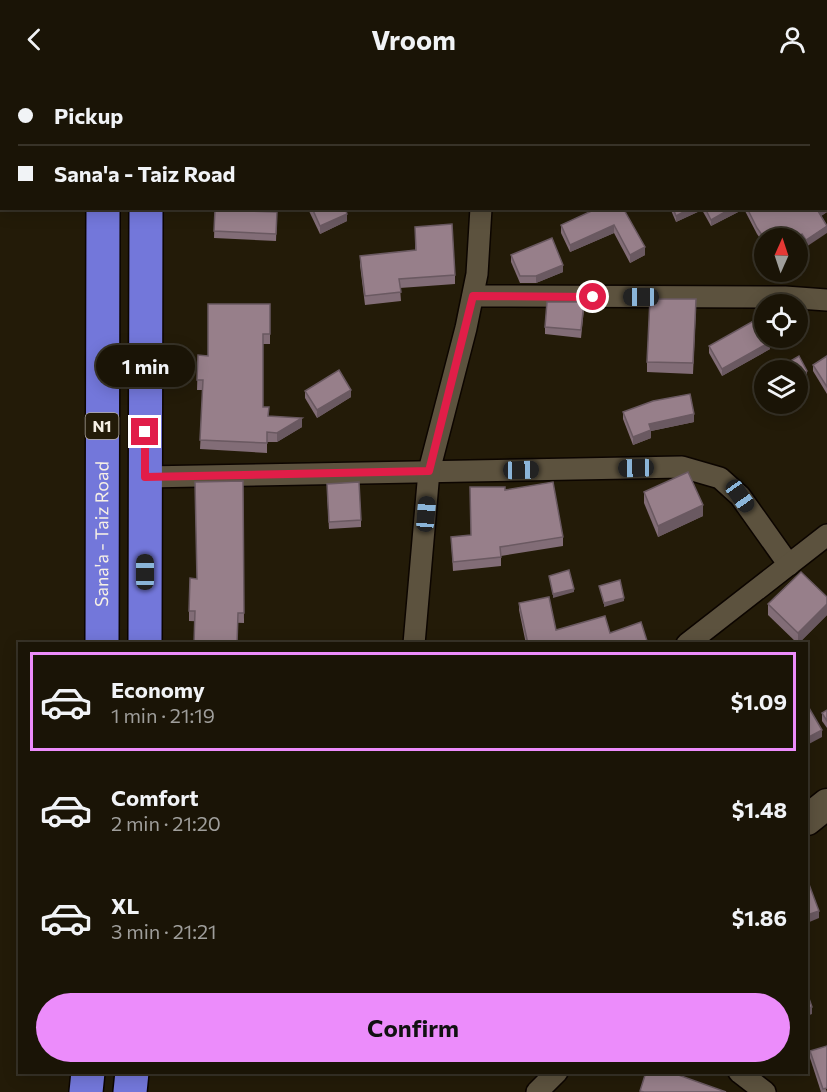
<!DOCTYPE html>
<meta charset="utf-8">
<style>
:root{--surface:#1a1406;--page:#231d10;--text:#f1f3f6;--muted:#9f9e9b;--line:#383328;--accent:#ec8cfb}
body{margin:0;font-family:Commissioner,sans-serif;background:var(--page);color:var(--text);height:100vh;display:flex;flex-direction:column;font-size:22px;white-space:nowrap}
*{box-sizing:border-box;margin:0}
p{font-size:20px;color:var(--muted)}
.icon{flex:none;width:33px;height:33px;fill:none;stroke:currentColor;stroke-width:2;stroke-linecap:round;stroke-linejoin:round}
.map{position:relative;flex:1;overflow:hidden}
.side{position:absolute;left:18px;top:564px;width:790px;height:432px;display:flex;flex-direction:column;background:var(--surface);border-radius:0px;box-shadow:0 3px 15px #0003,0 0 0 2px var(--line)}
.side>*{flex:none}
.top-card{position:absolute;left:0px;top:0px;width:828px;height:132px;box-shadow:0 3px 15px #0003,0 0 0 2px var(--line);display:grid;align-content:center;height:132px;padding:0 18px;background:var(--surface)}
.needle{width:39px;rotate:3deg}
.buttons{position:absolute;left:754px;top:150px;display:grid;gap:12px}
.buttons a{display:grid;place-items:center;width:54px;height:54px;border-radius:50%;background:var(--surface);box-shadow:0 3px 15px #0003,0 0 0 2px var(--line);font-size:30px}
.end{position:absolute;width:27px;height:27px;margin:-14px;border:8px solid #e11d48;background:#fff;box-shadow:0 0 0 3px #fff}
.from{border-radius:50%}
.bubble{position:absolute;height:42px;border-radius:21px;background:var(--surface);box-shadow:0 3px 15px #0003,0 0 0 2px var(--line);font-size:20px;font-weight:700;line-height:42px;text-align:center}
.car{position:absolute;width:18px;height:36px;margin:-18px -9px;border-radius:8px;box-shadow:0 0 4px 2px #0007;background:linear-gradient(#222 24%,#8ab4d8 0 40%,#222 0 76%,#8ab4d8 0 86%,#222 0)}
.top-card b{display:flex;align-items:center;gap:21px;height:57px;font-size:22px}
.top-card b+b{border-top:2px solid var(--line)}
.top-card i{width:15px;height:15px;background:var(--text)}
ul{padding:10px 0 0;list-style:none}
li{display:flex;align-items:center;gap:18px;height:99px;margin:0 12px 9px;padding:0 6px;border:3px solid transparent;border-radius:0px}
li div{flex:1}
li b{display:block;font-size:22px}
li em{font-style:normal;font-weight:700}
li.on{border-color:var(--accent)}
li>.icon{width:54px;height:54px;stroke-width:1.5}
.cta{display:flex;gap:12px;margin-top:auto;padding:12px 18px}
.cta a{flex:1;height:69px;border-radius:36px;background:var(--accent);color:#111;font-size:24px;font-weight:700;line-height:69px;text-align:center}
header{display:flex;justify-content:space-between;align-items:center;height:78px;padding:0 18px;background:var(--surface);font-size:27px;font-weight:700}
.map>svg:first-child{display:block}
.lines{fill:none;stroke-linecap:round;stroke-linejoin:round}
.street-casing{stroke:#0c0500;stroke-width:24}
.secondary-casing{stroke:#0c0500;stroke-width:33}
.highway-casing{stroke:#0c0500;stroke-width:36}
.street{stroke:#5c523e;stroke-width:21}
.secondary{stroke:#5c523e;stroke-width:30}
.highway{stroke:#7377da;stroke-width:33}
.wall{fill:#826d77}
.shaded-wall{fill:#6a5961}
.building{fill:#977f8a;stroke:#6a5961;stroke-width:1.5}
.route{stroke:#e11d48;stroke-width:8}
.labels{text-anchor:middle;stroke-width:4.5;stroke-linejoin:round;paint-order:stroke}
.shield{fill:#231b08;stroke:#b7b0a3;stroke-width:1.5}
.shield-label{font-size:16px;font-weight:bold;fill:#f6f0e5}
.street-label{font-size:18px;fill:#f6f0e5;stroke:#231b08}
</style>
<header><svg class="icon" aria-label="back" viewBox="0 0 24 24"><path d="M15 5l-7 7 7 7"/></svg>Vroom<svg class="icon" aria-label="person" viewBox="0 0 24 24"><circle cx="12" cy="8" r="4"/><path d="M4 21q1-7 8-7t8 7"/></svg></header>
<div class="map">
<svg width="827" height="1014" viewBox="0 0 827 1014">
<rect width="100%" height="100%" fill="#231b08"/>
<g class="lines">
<g class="street-casing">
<g id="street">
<path d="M473 0V2"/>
<path d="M826 27H827"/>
<path d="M473 218 785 219 827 222"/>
<path d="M145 399 682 389 720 400 740 418 789 487"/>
<path d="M414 566 429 393 466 250 477 196 481 130"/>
<path d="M687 566 827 457"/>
<path d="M739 994 765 1014"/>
<path d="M537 1014 557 994"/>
</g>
</g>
<g class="secondary-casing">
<path id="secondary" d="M807 742 827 726"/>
</g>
<g class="highway-casing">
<g id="highway">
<path d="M104 2V0"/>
<path d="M150 2V0"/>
<path id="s1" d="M102 566 103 130"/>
<path d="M145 566 146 130"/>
<path d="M86 1014 88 994"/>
<path d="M130 1014 132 994"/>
</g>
</g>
<use href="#street" class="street"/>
<use href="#secondary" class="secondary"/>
<use href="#highway" class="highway"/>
</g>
<g class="wall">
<path d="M818 0H827V6L826 2H821Z"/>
<path d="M827 102V134L821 138 806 169 802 163 798 166V160H765V167L757 156 744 131 711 148 702 132 676 144 670 130H826Z"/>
<path d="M309 130H345L347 143 320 156 309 133Z"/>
<path d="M598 130 645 177 630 185 614 155 570 174 561 155V147Z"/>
<path d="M215 132 277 134 276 163 214 160Z"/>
<path d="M415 149 455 197V206L400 210 401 223 365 227 360 187V178L415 172Z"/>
<path d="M511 177 563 194 536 205H520L511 184Z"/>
<path d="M270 226V266H263V329L269 338 302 349 277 364H267V375L200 371 203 312H197L198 277 208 278Z"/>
<path d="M584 231 581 260 545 256V249Z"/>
<path d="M696 231 693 296 647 294V284Z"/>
<path d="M709 268 770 271 722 298 709 275Z"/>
<path d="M827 278V316L813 293V287Z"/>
<path d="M305 313 351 319 317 340 305 320Z"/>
<path d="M623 334 694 344 651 353V360L633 367 623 341Z"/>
<path d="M243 403 244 545 189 543V533L197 501Z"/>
<path d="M505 412 563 459V468L501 478V488L453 493 451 459 471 457Z"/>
<path d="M327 413 361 442V449L329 451Z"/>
<path d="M644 414 703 438 658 459 644 425Z"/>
<path d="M827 519V537L798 566 768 537V526Z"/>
<path d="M519 525 556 552 610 555 648 566H526L519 532Z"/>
<path d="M827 632V650L822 643V635Z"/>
<path d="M810 973 827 1014H821L810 980Z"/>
</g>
<g class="shaded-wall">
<path d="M743 0H753L751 2H741Z"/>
<path d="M827 127V134L818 140V133L822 130H826Z"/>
<path d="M691 130H702V132L676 144V138Z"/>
<path d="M732 130 744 131 711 148V142Z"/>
<path d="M347 136V143L320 156V148Z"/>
<path d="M614 147V155L570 174V167Z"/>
<path d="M827 148V155L806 169V162Z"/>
<path d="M802 156V163L798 166V160H796Z"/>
<path d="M645 169V177L630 185V177Z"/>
<path d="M563 187V194L536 205V198Z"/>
<path d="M770 264V271L722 298V291Z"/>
<path d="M807 293V301L798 306V299Z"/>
<path d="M351 312V319L317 340V332Z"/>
<path d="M694 336V344L651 353V360L633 367V359L649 346Z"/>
<path d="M302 340V349L277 364V355Z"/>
<path d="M703 427V438L658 459V448Z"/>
<path d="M574 511V514L553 520V516Z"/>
<path d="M624 520V523L604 529V525Z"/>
<path d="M827 526V537L798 566V555Z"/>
<path d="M822 652V659L807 667V660Z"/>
<path d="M819 833V840L807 845V837Z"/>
<path d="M812 929V936L807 938V930Z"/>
</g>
<g class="building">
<path d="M33 0H87L88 2H33Z"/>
<rect x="528" y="0" width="55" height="2"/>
<path d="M666 0H696V2H667Z"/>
<path d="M826 102H827L826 128Z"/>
<path d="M312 130H345L347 136 320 148Z"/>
<path d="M598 130H623L645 169 630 177 614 147 570 167 561 147Z"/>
<path d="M673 130H691L676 138Z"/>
<path d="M705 130H732L711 142Z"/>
<path d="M747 130H822L818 133 827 148 806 162 802 156 796 160 765 161 757 150Z"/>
<path d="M215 132 277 134 276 156 214 153Z"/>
<path d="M452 146 455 197 399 201 401 214 365 218 360 178 416 172 415 149Z"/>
<path d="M552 160 563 187 536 198H520L511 177Z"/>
<path d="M650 221H696L693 285 647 284Z"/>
<path d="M547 224H584L581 252 545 249Z"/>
<path d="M208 226H270V256H263V329H269L268 338 302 340 277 355 267 354V365L200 362 203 302H197L198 277 208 278Z"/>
<path d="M757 241 765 255V260H767L770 264 722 291 709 268Z"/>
<path d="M799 278 807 293 798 299V292H782V288Z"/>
<path d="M827 278V309L813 287Z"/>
<path d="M339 292 351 312 317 332 305 313Z"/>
<path d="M690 316 694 336 649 346 651 352 633 359 623 334 653 323Z"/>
<path d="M688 394 703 427 658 448 644 414Z"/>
<path d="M243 403 244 535H238L237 566H194L195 533H189L190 500 197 501 195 404Z"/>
<path d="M359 404 361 442 329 444 327 406Z"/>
<path d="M553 404 563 459 500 469 501 479 453 484 451 459 471 457 470 409H505V412Z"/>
<path d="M569 492 574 511 553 516 549 498Z"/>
<path d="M801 494 827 519V526L798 555 768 526Z"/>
<path d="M620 502 624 520 604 525 599 508Z"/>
<path d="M549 519 556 552 605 538 610 555 641 544 648 566H528L519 525Z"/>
<path d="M809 630 822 652 807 660V631Z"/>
<path d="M827 632V643L822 635Z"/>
<path d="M807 801 819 833 807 837Z"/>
<path d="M807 915 812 929 807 930Z"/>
<path d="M827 968V1010L823 1011 810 973Z"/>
<path d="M646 994H670L726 1014H644L640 1013Z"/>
</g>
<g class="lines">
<path class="route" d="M145 354V399L429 393 473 218 593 219"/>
</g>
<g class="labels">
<rect class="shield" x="85.5" y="335" width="33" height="26" rx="4.5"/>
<g class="shield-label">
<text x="102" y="354">N1</text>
</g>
<g class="street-label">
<text dy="6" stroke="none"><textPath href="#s1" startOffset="110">Sana'a - Taiz Road</textPath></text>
</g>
</g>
</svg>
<div class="buttons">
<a><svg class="needle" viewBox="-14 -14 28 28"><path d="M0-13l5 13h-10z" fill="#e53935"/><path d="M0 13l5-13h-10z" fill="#9f9e9b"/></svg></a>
<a><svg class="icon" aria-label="locate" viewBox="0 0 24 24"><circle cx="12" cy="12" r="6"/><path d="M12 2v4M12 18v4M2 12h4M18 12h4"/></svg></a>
<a><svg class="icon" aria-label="layers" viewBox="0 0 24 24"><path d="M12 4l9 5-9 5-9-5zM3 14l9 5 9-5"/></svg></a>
</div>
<i class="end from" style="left:593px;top:219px"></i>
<i class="end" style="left:145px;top:354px"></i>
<div class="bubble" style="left:96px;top:267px;width:99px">1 min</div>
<i class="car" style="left:641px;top:219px;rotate:270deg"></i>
<i class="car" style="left:636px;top:390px;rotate:269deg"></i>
<i class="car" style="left:521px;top:392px;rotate:89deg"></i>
<i class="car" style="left:740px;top:418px;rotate:145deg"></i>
<i class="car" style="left:426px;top:436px;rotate:5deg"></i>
<i class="car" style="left:145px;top:494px;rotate:0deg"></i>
<div class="top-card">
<b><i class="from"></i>Pickup</b>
<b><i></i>Sana'a - Taiz Road</b>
</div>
<section class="side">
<ul>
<li class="on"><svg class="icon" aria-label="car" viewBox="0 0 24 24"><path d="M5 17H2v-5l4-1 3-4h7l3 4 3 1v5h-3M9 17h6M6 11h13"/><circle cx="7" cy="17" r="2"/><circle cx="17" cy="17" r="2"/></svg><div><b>Economy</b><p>1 min · 21:19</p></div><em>$1.09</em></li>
<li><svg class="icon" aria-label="car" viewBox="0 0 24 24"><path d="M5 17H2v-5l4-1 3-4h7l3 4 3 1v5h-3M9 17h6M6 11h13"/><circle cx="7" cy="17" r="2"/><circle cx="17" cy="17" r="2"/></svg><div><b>Comfort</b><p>2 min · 21:20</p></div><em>$1.48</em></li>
<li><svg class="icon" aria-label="car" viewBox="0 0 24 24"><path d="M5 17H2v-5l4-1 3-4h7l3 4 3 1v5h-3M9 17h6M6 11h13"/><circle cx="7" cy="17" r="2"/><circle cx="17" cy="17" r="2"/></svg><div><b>XL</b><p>3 min · 21:21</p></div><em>$1.86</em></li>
</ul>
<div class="cta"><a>Confirm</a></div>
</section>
</div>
